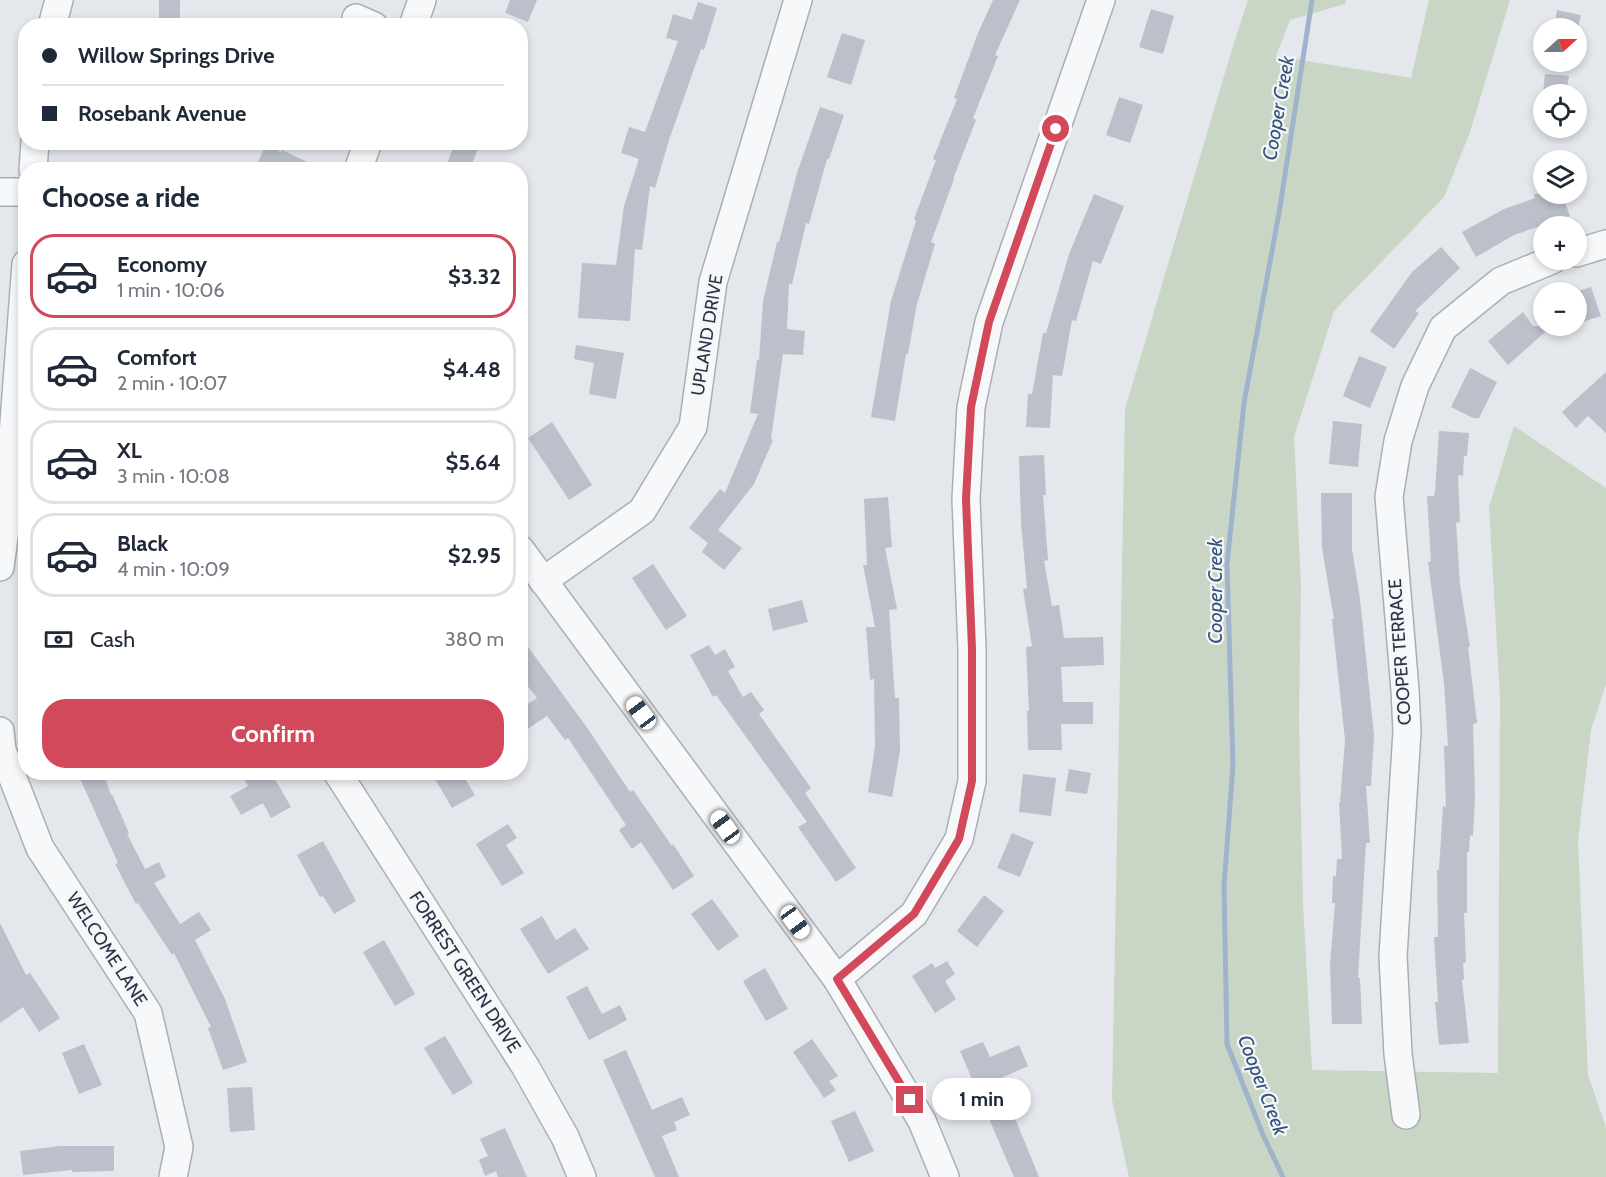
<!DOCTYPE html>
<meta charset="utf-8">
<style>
:root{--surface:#fff;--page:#f6f6f7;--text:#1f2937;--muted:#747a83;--line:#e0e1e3;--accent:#d1495b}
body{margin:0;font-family:Cabin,sans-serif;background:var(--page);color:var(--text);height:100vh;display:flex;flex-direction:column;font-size:22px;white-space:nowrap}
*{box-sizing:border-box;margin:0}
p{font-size:20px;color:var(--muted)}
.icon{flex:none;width:33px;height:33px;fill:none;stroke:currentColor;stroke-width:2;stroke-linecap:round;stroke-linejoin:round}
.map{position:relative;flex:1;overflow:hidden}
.panel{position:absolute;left:18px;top:162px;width:510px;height:618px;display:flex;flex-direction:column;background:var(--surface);border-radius:24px;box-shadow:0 3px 9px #0003}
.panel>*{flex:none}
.top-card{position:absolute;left:18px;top:18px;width:510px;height:132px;border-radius:24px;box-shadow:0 3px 9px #0003;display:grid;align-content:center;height:132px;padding:0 24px;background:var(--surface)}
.needle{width:39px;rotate:69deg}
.fabs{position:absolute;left:1533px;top:18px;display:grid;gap:12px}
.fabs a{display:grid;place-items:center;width:54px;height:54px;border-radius:50%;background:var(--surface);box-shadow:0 3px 9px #0003;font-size:30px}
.end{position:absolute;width:27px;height:27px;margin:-14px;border:8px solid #d1495b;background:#fff;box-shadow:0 0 0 3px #fff}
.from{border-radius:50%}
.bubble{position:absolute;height:42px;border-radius:21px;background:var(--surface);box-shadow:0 3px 9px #0003;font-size:20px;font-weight:700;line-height:42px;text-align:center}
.car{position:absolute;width:18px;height:36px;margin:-18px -9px;border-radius:8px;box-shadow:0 0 4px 2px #0007;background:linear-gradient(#fff 24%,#345 0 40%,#fff 0 76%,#345 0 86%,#fff 0)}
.top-card b{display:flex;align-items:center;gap:21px;height:57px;font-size:22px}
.top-card b+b{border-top:2px solid var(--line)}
.top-card i{width:15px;height:15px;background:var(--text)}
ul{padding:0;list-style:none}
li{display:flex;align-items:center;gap:18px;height:84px;margin:0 12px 9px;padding:0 12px;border:3px solid var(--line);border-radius:24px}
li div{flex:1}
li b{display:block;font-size:22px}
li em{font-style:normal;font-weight:700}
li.active{border-color:var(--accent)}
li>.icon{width:54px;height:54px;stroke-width:1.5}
h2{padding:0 24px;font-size:27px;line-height:72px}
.pay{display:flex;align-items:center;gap:15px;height:66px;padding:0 24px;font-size:22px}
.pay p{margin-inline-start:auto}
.primary-button{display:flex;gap:12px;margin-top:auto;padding:12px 24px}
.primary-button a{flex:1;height:69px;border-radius:24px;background:var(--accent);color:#fff;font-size:24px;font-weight:700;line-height:69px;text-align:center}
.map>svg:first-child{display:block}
.green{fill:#c9d6c5}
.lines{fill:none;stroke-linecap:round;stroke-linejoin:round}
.stream{stroke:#9fb4cc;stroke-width:5}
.building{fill:#bbc0ca}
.minor-casing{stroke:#a9aeb7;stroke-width:30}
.minor{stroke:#f7f8fa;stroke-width:27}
.route{stroke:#d1495b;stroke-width:8}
.labels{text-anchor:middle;stroke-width:4.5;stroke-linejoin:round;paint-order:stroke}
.street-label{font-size:18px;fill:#2b3445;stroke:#f4f6f9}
.water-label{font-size:20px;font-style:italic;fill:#34527a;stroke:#f4f6f9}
</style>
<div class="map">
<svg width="1606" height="1177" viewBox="0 0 1606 1177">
<rect width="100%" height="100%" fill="#e4e7ec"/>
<path class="green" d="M1248 0H1346L1345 4 1290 20 1276 56 1411 78 1429 0H1510L1470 132 1444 197 1334 311 1294 437 1301 585 1299 719 1303 903 1312 1070 1498 1073 1500 697 1489 507 1514 426 1606 488V684L1591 730 1578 841 1588 1075 1606 1127V1177H1129L1112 1100 1125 409 1232 49Z"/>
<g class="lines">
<path class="stream" d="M1283 1177 1263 1135 1227 1044 1224 886 1233 765 1227 564 1244 403 1279 213 1312 0"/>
</g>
<g class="building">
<rect x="159" y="0" width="21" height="26"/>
<path d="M510 0H537L528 22 505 13Z"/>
<path d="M993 0H1020L995 55 998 56 973 118 976 120 953 179H954L931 242 935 244 917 304 908 354H906L895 421 871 417 891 301 916 221 914 219 936 160 933 159 957 99 954 98 978 33Z"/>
<path d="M698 2 717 8 704 50 701 49 669 140 655 188 650 186 642 250 635 249 630 321 578 318 582 263 616 265 624 206 639 159 621 153 629 127 645 132 678 41 666 38 673 14 692 20Z"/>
<path d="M1151 9 1174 16 1163 54 1139 47Z"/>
<path d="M1557 10 1581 15 1578 28H1554Z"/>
<path d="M842 33 865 40 851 85 827 77Z"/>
<path d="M1545 74 1569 76 1566 94H1543Z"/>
<path d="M1119 97 1143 105 1130 143 1106 135Z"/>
<path d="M820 107 844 115 829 159H827L809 224 806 223 792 284H789L787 329 805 331 803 355 783 354 771 439 773 440 754 484 718 530 742 548 724 570 702 552 708 543 689 528 720 489 725 493 758 414 750 413 757 360H759L763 301 777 242H779L797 173Z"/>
<path d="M455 142H480L470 170H445Z"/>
<path d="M266 145 281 152 282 150 324 170H264L256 166Z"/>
<path d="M1094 194 1124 206 1101 264 1093 261 1076 321 1072 320 1062 376 1053 375 1050 428 1026 427 1028 394H1032L1043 333H1046L1069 254Z"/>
<path d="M1534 194H1562L1570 216 1514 235 1476 257 1462 232 1504 209 1535 198Z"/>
<path d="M1441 247 1460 268 1415 311 1419 313 1394 349 1370 331 1412 272Z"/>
<path d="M1591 287 1601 316 1576 324V292Z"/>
<path d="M1523 312 1533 326H1552L1508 365 1488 341Z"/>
<path d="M576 345 624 353 616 399 589 394 594 363 574 359Z"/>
<path d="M1359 356 1387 367 1370 408 1343 396Z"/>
<path d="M1470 368 1497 382 1479 418H1473L1451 407Z"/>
<path d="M1606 372V433L1588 416 1576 428 1562 412Z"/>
<path d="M1333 421 1362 424 1358 467 1329 464Z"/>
<path d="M552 422 592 485 569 500 528 438Z"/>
<path d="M1439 431 1469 433 1467 456H1464L1463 476 1458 475 1460 522 1456 523 1460 584 1470 647H1468L1477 723 1473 724 1475 795 1473 836 1470 835 1469 852H1467V913H1464L1466 962 1463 963 1464 979 1462 980 1469 1043 1439 1045 1435 1002H1438L1434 937H1438L1437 870H1439L1443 806 1446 807 1444 746H1448L1444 683 1428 562 1431 561 1427 496H1434L1435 492Z"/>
<path d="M1044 455 1046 495H1043L1048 560 1044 561 1052 606 1059 605 1064 638 1103 637 1104 665 1061 667 1063 702H1093V724H1061L1062 750H1028L1027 711H1029L1026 647 1032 646 1023 589 1027 588 1021 523 1019 456Z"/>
<path d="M1321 493H1352V549L1360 599 1374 735 1371 786H1366L1370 843H1366L1358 978H1360L1362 1024H1332L1330 965 1335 903H1332L1333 876H1336L1337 859H1342L1339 803H1340L1345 740 1332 619H1334L1322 548Z"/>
<path d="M888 497 892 547 885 548 897 609 889 610 895 698H899L900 751 892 797 868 792 875 747 874 679 870 680 866 627H875L863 565H867L864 499Z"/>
<path d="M653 564 687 616 666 630 632 578Z"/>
<path d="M802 600 808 622 773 631 768 609Z"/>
<path d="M520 636 588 729 630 792 633 790 672 846 673 844 694 876 673 890 641 842 632 849 619 830 626 825 568 738 565 740 547 716 520 734V709L537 698 520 676Z"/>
<path d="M709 645 715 655 725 649 735 667 728 671 743 697 751 692 764 710 759 714 811 788 805 793 856 868 836 882 798 827 807 822 716 695 713 697 690 655Z"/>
<path d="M1069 769 1091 773 1087 794 1065 791Z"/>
<path d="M77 772H103L111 795 112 794 129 833 127 834 145 869 159 862 166 877 154 883 180 924 199 912 211 930 195 940 225 999 247 1062 223 1070 208 1028 211 1027 174 953 172 955 138 903 136 904 115 864 118 863Z"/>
<path d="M240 772H271L291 807 271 818 263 803 241 815 230 796 248 786Z"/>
<path d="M431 772H461L475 795 452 808Z"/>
<path d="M1023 774 1056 778 1051 816 1019 812Z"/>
<path d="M508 824 517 838 506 845 524 873 502 886 476 844Z"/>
<path d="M1012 833 1034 842 1020 877 997 868Z"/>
<path d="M323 841 356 901 334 914 323 896 320 897 297 855Z"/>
<path d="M984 895 1004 911 977 947 957 931Z"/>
<path d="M712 899 739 936 718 951 691 914Z"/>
<path d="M542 916 556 940 575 928 589 949 548 974 520 929Z"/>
<path d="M0 923 26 975 30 973 60 1018 39 1032 23 1007 0 1023Z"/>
<path d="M384 940 415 994 395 1006 363 952Z"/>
<path d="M947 961 955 974 945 981 956 999 935 1013 912 976 932 963 935 968Z"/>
<path d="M765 968 788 1009 766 1021 743 981Z"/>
<path d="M587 986 602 1014 620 1005 627 1020 589 1040 566 997Z"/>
<path d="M445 1036 473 1083 453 1095 424 1048Z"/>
<path d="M812 1039 838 1076 829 1081 836 1090 824 1098 793 1052Z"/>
<path d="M983 1042 990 1057 1019 1045 1028 1066 999 1079 1039 1177H1014L960 1051Z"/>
<path d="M84 1044 102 1085 79 1094 62 1053Z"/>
<path d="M626 1050 652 1110 682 1097 690 1115 674 1122 677 1130 662 1136 679 1177H655L603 1060Z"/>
<path d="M252 1087 255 1130 230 1132 227 1088Z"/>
<path d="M855 1111 874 1151 849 1162 831 1121Z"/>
<path d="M505 1128 527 1177H498L496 1171 485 1176 479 1160 488 1156 480 1139Z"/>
<path d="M60 1146H114V1171L72 1172V1170L23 1175 20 1151Z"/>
</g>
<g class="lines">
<g class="minor-casing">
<g id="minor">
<path d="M356 18 374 26"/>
<path d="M52 26 59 0"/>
<path d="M413 26 422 0"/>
<path d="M33 170 35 142"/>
<path d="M358 170 368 142"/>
<path d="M0 192H26"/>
<path d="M1576 253 1606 244"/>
<path d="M520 549 837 979 922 1121 945 1177"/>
<path d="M0 567 7 515 26 264"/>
<path d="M543 581 642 511 693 427 713 282 798 0"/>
<path d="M0 731 2 750 40 848 148 1013 179 1147 173 1177"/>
<path d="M337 772 525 1066 565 1137 582 1177"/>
<path d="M837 979 914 914 959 839 972 781V649L966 499 971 407 989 322 1101 0"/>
<path d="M1406 1115 1398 1054 1393 956 1407 731 1405 690 1389 497 1398 441 1415 386 1443 328 1501 281 1552 260"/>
</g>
</g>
<use href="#minor" class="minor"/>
</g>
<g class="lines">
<path class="route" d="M910 1100 837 979 914 914 959 839 972 781V649L966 499 971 407 989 322 1056 129"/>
</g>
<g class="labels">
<g class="street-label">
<text transform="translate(707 335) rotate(-81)" y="6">UPLAND DRIVE</text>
<text transform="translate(1400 652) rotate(-94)" y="6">COOPER TERRACE</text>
<text transform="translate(107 949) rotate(57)" y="6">WELCOME LANE</text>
<text transform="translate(465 972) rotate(57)" y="6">FORREST GREEN DRIVE</text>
</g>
<g class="water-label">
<text transform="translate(1278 108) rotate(-80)" y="7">Cooper Creek</text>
<text transform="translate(1215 591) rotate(-90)" y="7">Cooper Creek</text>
<text transform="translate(1263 1085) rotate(69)" y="7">Cooper Creek</text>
</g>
</g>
</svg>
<div class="fabs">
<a><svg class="needle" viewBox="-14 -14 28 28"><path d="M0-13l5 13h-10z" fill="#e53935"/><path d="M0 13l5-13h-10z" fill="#747a83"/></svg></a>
<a><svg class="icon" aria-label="locate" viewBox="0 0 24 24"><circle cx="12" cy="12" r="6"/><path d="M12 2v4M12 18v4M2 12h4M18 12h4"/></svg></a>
<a><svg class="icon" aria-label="layers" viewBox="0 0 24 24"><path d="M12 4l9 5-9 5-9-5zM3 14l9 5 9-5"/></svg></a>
<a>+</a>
<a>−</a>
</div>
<i class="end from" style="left:1056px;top:129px"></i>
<i class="end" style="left:910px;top:1100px"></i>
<div class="bubble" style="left:932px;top:1078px;width:99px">1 min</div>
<i class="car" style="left:641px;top:713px;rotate:323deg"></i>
<i class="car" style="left:725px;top:827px;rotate:324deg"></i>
<i class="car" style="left:795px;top:922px;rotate:144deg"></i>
<div class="top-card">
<b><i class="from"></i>Willow Springs Drive</b>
<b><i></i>Rosebank Avenue</b>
</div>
<section class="panel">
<h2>Choose a ride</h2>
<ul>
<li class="active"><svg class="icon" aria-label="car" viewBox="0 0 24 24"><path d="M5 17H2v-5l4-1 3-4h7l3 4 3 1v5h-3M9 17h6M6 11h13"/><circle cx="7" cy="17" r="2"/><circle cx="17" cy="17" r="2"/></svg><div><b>Economy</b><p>1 min · 10:06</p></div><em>$3.32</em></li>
<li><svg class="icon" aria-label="car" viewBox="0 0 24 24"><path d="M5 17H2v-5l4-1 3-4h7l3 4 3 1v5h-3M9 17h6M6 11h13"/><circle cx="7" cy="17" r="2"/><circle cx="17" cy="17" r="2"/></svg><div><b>Comfort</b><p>2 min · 10:07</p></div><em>$4.48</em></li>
<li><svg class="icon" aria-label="car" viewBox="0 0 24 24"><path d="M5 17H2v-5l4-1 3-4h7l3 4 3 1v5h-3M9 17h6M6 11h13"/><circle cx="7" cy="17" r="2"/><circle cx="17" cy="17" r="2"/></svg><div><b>XL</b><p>3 min · 10:08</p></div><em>$5.64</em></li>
<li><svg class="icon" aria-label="car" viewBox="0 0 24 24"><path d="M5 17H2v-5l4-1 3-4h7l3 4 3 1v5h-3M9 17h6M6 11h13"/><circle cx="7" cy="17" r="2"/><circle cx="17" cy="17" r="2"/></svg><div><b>Black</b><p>4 min · 10:09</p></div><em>$2.95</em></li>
</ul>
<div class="pay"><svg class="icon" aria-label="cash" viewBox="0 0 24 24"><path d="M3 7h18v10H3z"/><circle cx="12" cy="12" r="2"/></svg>Cash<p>380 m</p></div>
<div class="primary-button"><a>Confirm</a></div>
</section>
</div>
